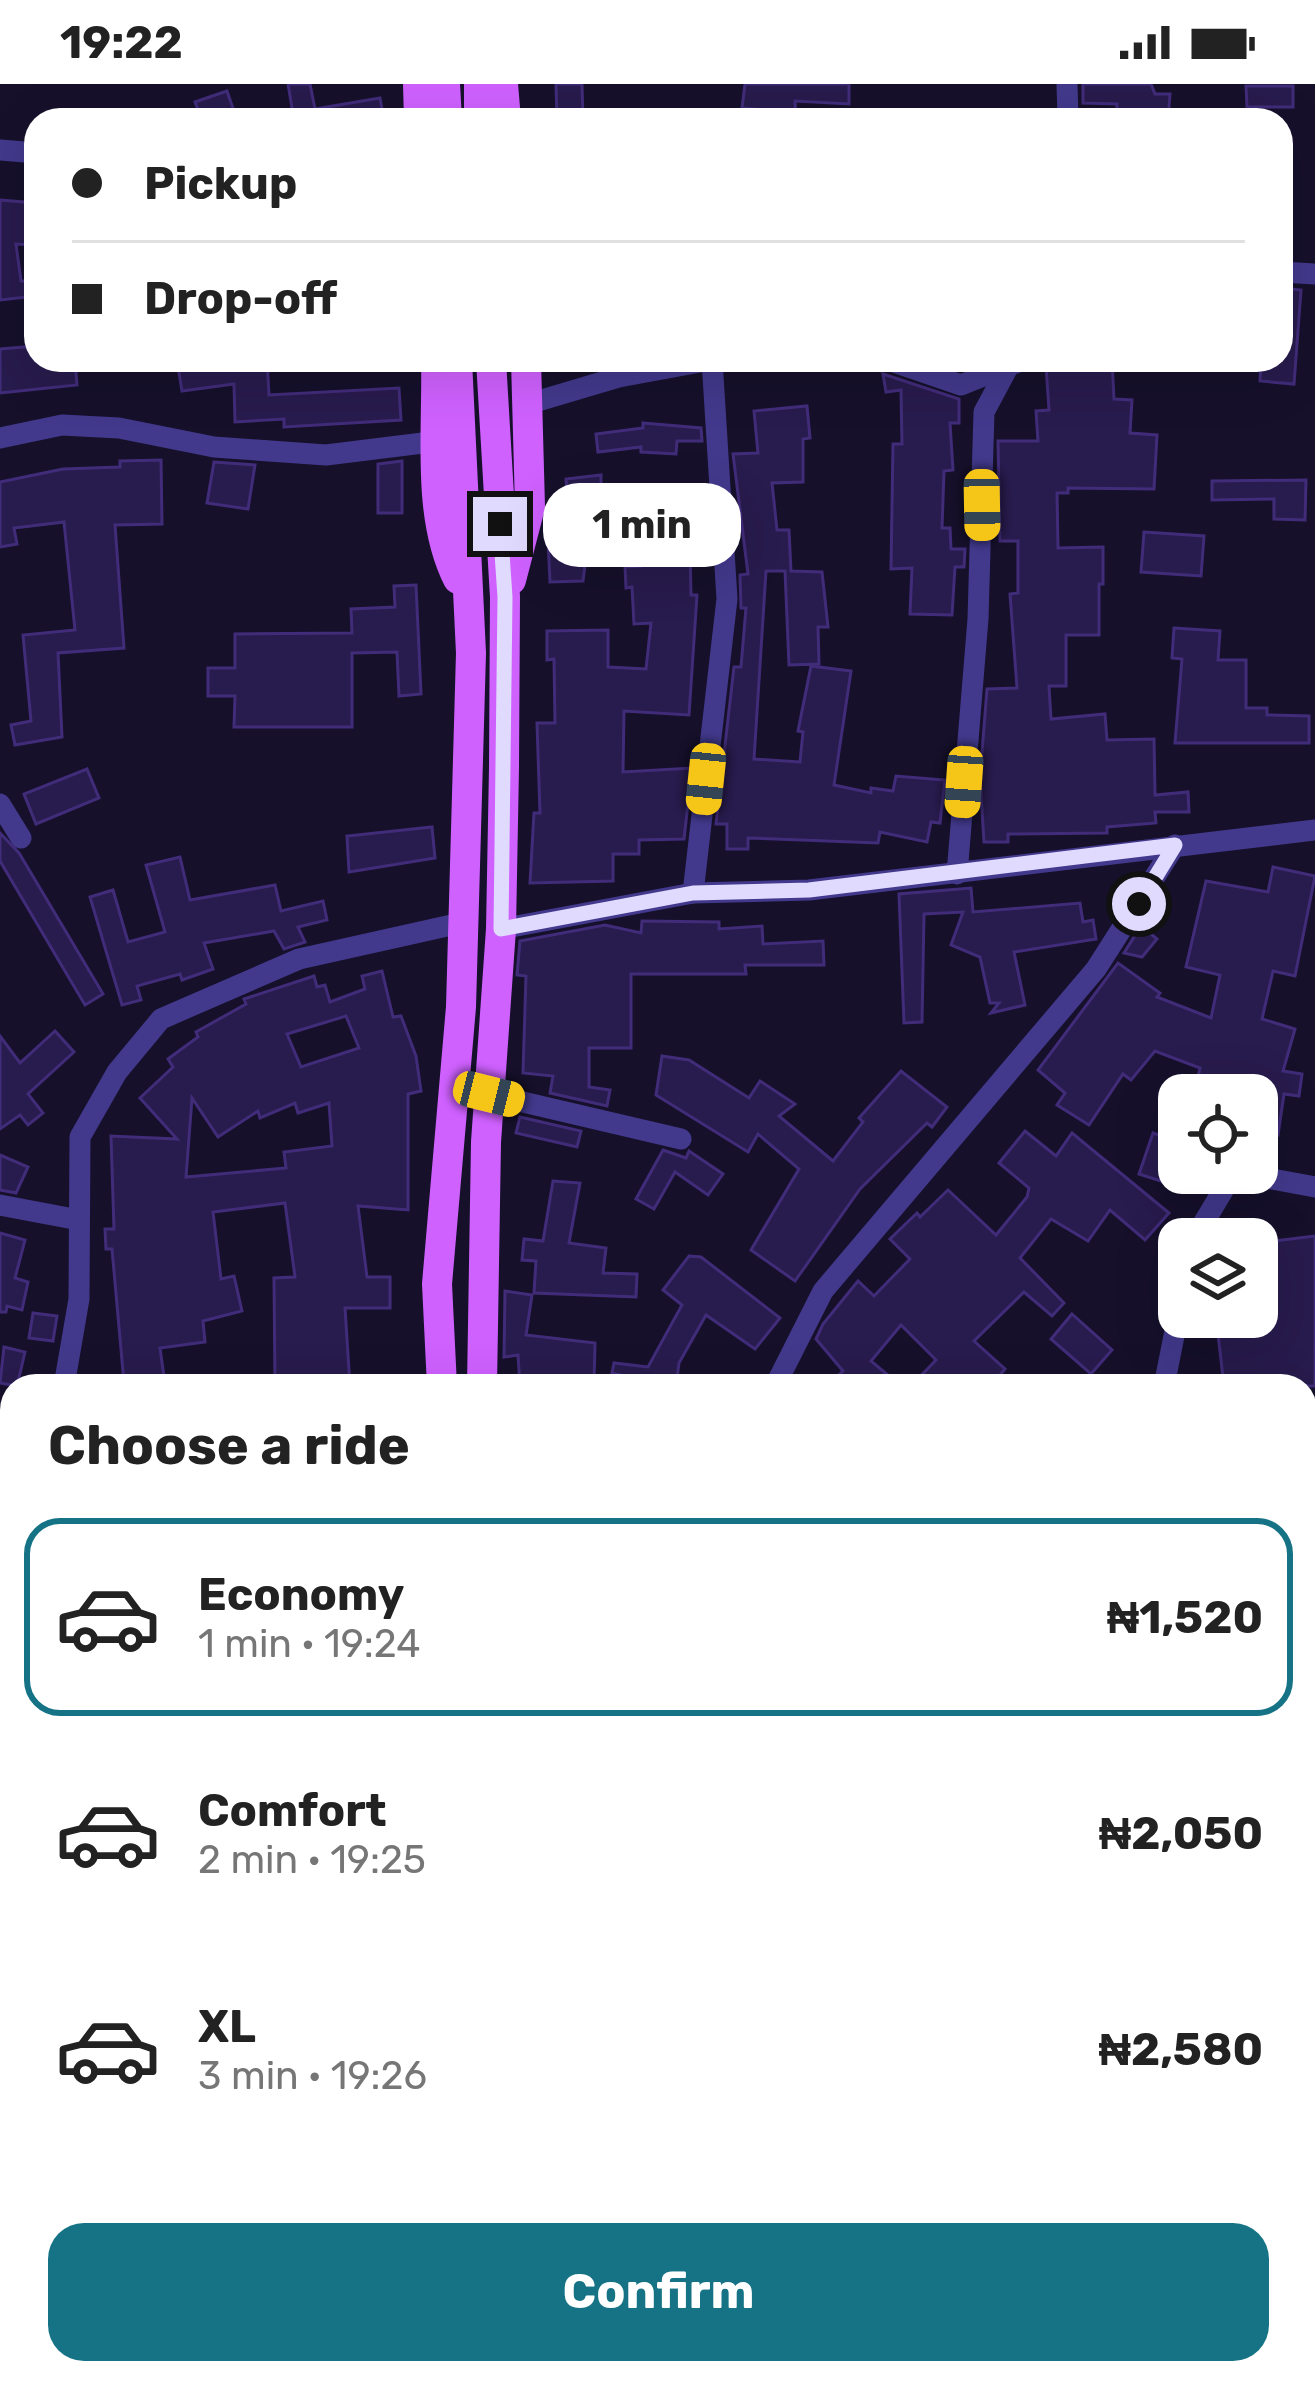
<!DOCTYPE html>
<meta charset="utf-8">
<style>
:root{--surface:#fff;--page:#f6f6f6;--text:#222;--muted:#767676;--line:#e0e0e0;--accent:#157385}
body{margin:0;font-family:Rubik,sans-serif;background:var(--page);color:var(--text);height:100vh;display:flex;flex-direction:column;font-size:45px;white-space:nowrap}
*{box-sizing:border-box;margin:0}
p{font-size:39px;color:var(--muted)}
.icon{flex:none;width:66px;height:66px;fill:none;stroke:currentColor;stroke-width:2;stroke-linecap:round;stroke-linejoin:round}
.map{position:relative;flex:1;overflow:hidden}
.side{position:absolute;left:0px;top:1290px;width:1317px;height:1011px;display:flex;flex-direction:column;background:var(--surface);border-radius:36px 36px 0 0;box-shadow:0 12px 48px #0002}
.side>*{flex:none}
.top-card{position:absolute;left:24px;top:24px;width:1269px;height:264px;border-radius:36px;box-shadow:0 12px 48px #0002;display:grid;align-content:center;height:264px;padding:0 48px;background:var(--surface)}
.fabs{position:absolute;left:1158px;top:990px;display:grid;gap:24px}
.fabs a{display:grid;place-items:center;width:120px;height:120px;border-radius:24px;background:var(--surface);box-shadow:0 12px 48px #0002;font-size:60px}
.end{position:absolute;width:54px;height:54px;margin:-27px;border:15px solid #e0daff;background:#111;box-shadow:0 0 0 6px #111}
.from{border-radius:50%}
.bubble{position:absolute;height:84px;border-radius:36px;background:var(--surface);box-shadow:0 12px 48px #0002;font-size:39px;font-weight:700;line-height:84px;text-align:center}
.car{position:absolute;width:36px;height:72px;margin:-36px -18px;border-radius:15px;box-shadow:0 0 9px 3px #0007;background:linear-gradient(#f5c518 24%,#345 0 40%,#f5c518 0 76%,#345 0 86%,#f5c518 0)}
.top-card b{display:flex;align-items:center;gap:42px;height:114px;font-size:45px}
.top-card b+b{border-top:3px solid var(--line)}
.top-card i{width:30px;height:30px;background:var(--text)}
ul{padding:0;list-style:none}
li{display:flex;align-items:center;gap:36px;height:198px;margin:0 24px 18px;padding:0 24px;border:6px solid transparent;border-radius:36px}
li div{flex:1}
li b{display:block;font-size:45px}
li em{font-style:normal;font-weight:700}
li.selected{border-color:var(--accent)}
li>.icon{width:108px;height:108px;stroke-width:1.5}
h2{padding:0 48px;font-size:54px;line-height:144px}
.action{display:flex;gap:24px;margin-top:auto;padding:24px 48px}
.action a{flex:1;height:138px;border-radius:36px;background:var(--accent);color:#fff;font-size:48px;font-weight:700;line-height:138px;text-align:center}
.status{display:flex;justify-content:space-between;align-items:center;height:84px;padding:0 60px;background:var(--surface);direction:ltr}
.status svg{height:33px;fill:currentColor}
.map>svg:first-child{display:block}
.building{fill:#281b4d;stroke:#412c7a;stroke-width:3;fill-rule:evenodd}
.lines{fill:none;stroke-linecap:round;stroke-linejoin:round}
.minor{stroke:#42398c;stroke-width:21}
.tertiary{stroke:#42398c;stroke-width:24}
.primary{stroke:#cf61ff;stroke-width:30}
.route{stroke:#e0daff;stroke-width:15}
</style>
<div class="status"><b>19:22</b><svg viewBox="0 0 49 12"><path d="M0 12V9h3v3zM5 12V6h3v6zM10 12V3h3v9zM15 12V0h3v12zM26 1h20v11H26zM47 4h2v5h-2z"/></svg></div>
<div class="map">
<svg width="1315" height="2299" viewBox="0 0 1315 2299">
<rect width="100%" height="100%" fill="#16102b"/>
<g class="building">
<path d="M288 0H310L315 25 380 14 384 36H294Z"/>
<path d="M556 0H582L583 36H557Z"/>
<path d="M745 0H849V20L795 17 796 36H774V27L742 24Z"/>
<path d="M1083 0H1151L1155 10H1170L1168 36H1116L1117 20 1083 19Z"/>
<path d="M1246 2H1293V23H1247Z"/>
<path d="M227 7 237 36H202L195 18Z"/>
<path d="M0 116 36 119V161L16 160 21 197H36V212L0 216Z"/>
<path d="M1281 204 1301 206 1294 300 1260 297 1261 276H1281Z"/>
<path d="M36 262V276H75L77 301 0 309V265Z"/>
<path d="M177 276H267L269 311 399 304 401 336 284 343V335L235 338 234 300 182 307Z"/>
<path d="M1112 276 1114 315 1132 316 1130 349 1157 351 1154 405 1068 404V409H1057L1058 464 1103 463V500H1099V551H1066V602H1049L1051 635 1105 630 1107 656 1154 655 1155 711 1188 708 1189 728H1155L1156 739 1107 743V749L1008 750V758H984L980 694 987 605 1017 604 1010 510 1018 509V457H1000L998 357H1038L1036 327 1049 326 1046 282Z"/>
<path d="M883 290 959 315V339H950L953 386 944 387 942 444H950L951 465H965L964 483H955L952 531 910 530 912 484 891 485 893 360H902L901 306 886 308Z"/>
<path d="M807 322 810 354 803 355V398L772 399 777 446H789L791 487 822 488 828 543H818L819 580 789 581 785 487H766L754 675 800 678 803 648 798 647 811 582 851 587 834 701 871 709V704L893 707 896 692 945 696 940 739 931 738 927 758 880 748 878 759 748 754V765H727V740H716L734 583H741L746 524H741L740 491 748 490 733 370 758 369 754 327Z"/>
<path d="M643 339 701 344 702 357H677L676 370 641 368V363L598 368 596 350 643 344Z"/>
<path d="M161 376 162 440 115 441 124 564 58 569 62 653 15 661 11 641 31 637 23 551 75 546 64 438 14 444 17 460 0 463V398L63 385 120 383V377Z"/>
<path d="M402 377V429H378V380Z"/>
<path d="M214 378 255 381 248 425 207 419Z"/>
<path d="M601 391V464L587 465 583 497 550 498 547 435 569 432 566 395Z"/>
<path d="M1306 396 1305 436 1274 435V415L1212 416V397Z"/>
<path d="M689 427 691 511H697L689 631 624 627 623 688 692 684 684 755 639 756V770H613V797L530 799 534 729H540L537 639H555L554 575 547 576V547L608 546V583L646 585 651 539 634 540 632 503 626 504 625 483 641 482 638 428Z"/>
<path d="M1144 448 1204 452 1201 492 1141 488Z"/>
<path d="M416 501 421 610 399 612 397 568 352 569V643H234L235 612H208V584H235V550L352 549 351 525 395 523 394 502Z"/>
<path d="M1174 544 1220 547 1218 576H1246V624H1267V631L1309 632V659H1175L1182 575 1172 574Z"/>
<path d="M87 685 99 714 36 740 24 710Z"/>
<path d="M432 743 435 774 349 788 347 752Z"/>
<path d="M0 749 19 769 103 910 85 921 0 777Z"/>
<path d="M180 773 190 816 275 801 281 827 323 817 327 836 298 843 305 858 284 865 274 847 204 859 213 885 182 896 180 890 137 902 141 916 122 921 90 813 113 806 128 858 165 848 146 781Z"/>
<path d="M1273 783 1315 792 1295 892 1273 887 1262 935 1295 945 1283 987 1302 990 1299 1012 1284 1010 1278 1051 1257 1048V1011H1194L1200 984 1155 967 1131 996 1123 990 1089 1041 1057 1021 1065 1009 1038 986 1118 879 1160 909 1157 913 1211 934 1220 891 1186 883 1206 797 1268 808Z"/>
<path d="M971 804 973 828 1080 819 1083 838 1093 836 1096 855 1014 868 1025 921 991 929 999 919H990L980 873 951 861 963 828 924 830 922 938 904 939 899 810Z"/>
<path d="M642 837 719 838V845L762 842 763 860 823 857 824 881H745L746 890H631V964H589V1003L610 1006 607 1022 550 1009 553 992 523 989 526 892 517 891 520 857 605 841 641 849Z"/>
<path d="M1141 842 1157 855 1142 873 1124 869Z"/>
<path d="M382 887 393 933 401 932 416 972 421 1007 408 1010V1126L358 1122 367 1193H390V1224H345L350 1302H275L274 1194 295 1193 285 1119 213 1128 221 1195 234 1192 242 1227 203 1237 205 1258 160 1264 164 1293 124 1299 112 1165H106L105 1145H114L111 1052 177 1055 140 1014 173 983 168 975 198 953 196 948 246 920 244 915 314 892 317 903 325 901 330 918 365 905 362 892ZM346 932 359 964 301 983 287 950ZM192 1014 218 1053 258 1027 260 1034 295 1019 298 1029 329 1019 332 1062 284 1068 286 1084 186 1093Z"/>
<path d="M55 947 74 968 28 1010 43 1029 28 1041 20 1031 0 1045V952L20 979Z"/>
<path d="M662 972 689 976 749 1014 760 997 795 1020 779 1032 833 1077 863 1038 859 1034 901 987 947 1023 932 1043 927 1039 860 1105 795 1197 751 1166 799 1085 758 1050 748 1068 656 1011Z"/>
<path d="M520 1033 581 1047 577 1063 516 1049Z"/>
<path d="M1025 1047 1056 1072 1072 1049 1169 1129 1145 1156 1110 1126 1088 1157 1051 1135 1020 1174 1064 1219 1052 1232 1024 1208 974 1257 1005 1285 1000 1291 1013 1302H911L936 1276 901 1241 871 1277 901 1302H827L843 1287 816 1255 823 1240 858 1197 874 1212 910 1175 890 1155 917 1129 920 1133 948 1106 996 1151 1027 1113 1029 1104 999 1079Z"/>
<path d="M1153 1049 1179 1058V1103L1139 1090Z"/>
<path d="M663 1066 686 1074 689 1067 723 1090 708 1111 675 1088 654 1125 636 1115Z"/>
<path d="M0 1071 28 1083 16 1109 0 1106Z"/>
<path d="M553 1097 580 1099 569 1159 606 1164 603 1189 637 1190 636 1213 534 1209 536 1177 522 1176 524 1155 543 1157Z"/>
<path d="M0 1149 25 1156 15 1194 28 1198 22 1226 7 1222 6 1228H0Z"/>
<path d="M1315 1152V1302H1224L1216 1233H1257V1159Z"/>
<path d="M689 1172 701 1173 780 1234 755 1265 706 1231 679 1279 676 1302 642 1297V1302H623L624 1292 612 1289 614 1279 648 1283 682 1221 663 1206Z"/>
<path d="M505 1207 532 1211 526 1251 595 1259 594 1299 520 1302 518 1271 504 1273Z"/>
<path d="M33 1229 57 1232 53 1257 29 1254Z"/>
<path d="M1072 1230 1112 1266 1091 1290 1051 1255Z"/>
<path d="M4 1263 25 1268 17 1302 0 1299Z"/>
</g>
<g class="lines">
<g class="minor">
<path d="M1067 0 1068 36"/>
<path d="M0 66 36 69"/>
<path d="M1281 188 1315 190"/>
<path d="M888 276 961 301 1023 276"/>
<path d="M528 320 619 293 711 276"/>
<path d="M0 354 62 341 119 344 214 363 326 371 439 357"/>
<path d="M0 720 21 754"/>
<path d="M957 790 978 535 984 328 1007 285"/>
<path d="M693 809 727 515 712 276"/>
<path d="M501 845 693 809 809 806 1315 746"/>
<path d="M489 1010 681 1055"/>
<path d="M0 1121 79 1136"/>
<path d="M1194 1155 1228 1098 1250 1091 1315 1103"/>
<path d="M64 1302 79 1215 80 1053 117 988 161 935 299 875 465 838"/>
<path d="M775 1302 823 1207 1096 885 1175 761"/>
<path d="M1164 1302 1179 1227"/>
<path d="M0 1562 12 1521"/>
<path d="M1305 1707 1315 1706"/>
<path d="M0 2005 12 2015"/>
<path d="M1305 2134 1315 2137"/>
<path d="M264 2289 272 2299"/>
</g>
<g class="tertiary">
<path d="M747 2299 758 2289"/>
<path d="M784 2299 809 2289"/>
</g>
<g class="primary">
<path d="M418 0 419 36"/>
<path d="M445 0 447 36"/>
<path d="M479 0V36"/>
<path d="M503 0 506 36"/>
<path d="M436 276C438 345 426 432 458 495"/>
<path d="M511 496 530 423 526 276"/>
<path d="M442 1302 437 1200 461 923 471 569 457 276"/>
<path d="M482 1302 486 1058 501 845 504 683 505 513 491 276"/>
<path d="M843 2289 845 2299"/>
<path d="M880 2299V2289"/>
</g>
</g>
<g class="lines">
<path class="route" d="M500 440 505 513 501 845 693 809 809 806 1175 761 1139 820"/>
</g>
</svg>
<div class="fabs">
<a><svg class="icon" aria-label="locate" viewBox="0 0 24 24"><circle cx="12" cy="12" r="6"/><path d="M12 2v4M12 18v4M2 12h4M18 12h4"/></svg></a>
<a><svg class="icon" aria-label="layers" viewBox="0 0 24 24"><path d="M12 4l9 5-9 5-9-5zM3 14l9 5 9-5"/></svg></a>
</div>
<i class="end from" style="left:1139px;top:820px"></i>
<i class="end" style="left:500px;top:440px"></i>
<div class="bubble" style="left:543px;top:399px;width:198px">1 min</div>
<i class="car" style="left:982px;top:421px;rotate:179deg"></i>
<i class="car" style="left:706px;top:695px;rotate:186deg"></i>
<i class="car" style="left:964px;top:698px;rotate:184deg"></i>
<i class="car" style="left:489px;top:1010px;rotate:104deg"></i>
<div class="top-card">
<b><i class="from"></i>Pickup</b>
<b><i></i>Drop-off</b>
</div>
<section class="side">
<h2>Choose a ride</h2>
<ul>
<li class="selected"><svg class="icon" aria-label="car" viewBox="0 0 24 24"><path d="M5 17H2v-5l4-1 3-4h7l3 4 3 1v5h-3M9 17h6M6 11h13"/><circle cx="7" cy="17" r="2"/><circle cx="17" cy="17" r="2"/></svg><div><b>Economy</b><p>1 min · 19:24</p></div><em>₦1,520</em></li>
<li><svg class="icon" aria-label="car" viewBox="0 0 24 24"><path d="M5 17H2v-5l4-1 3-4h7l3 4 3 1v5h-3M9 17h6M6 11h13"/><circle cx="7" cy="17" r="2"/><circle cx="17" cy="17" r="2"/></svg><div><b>Comfort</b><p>2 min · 19:25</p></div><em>₦2,050</em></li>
<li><svg class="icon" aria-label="car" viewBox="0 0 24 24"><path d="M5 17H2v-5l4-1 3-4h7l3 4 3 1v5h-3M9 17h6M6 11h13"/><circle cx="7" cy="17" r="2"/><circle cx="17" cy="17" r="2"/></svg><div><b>XL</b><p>3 min · 19:26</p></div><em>₦2,580</em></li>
</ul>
<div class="action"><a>Confirm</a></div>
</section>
</div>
